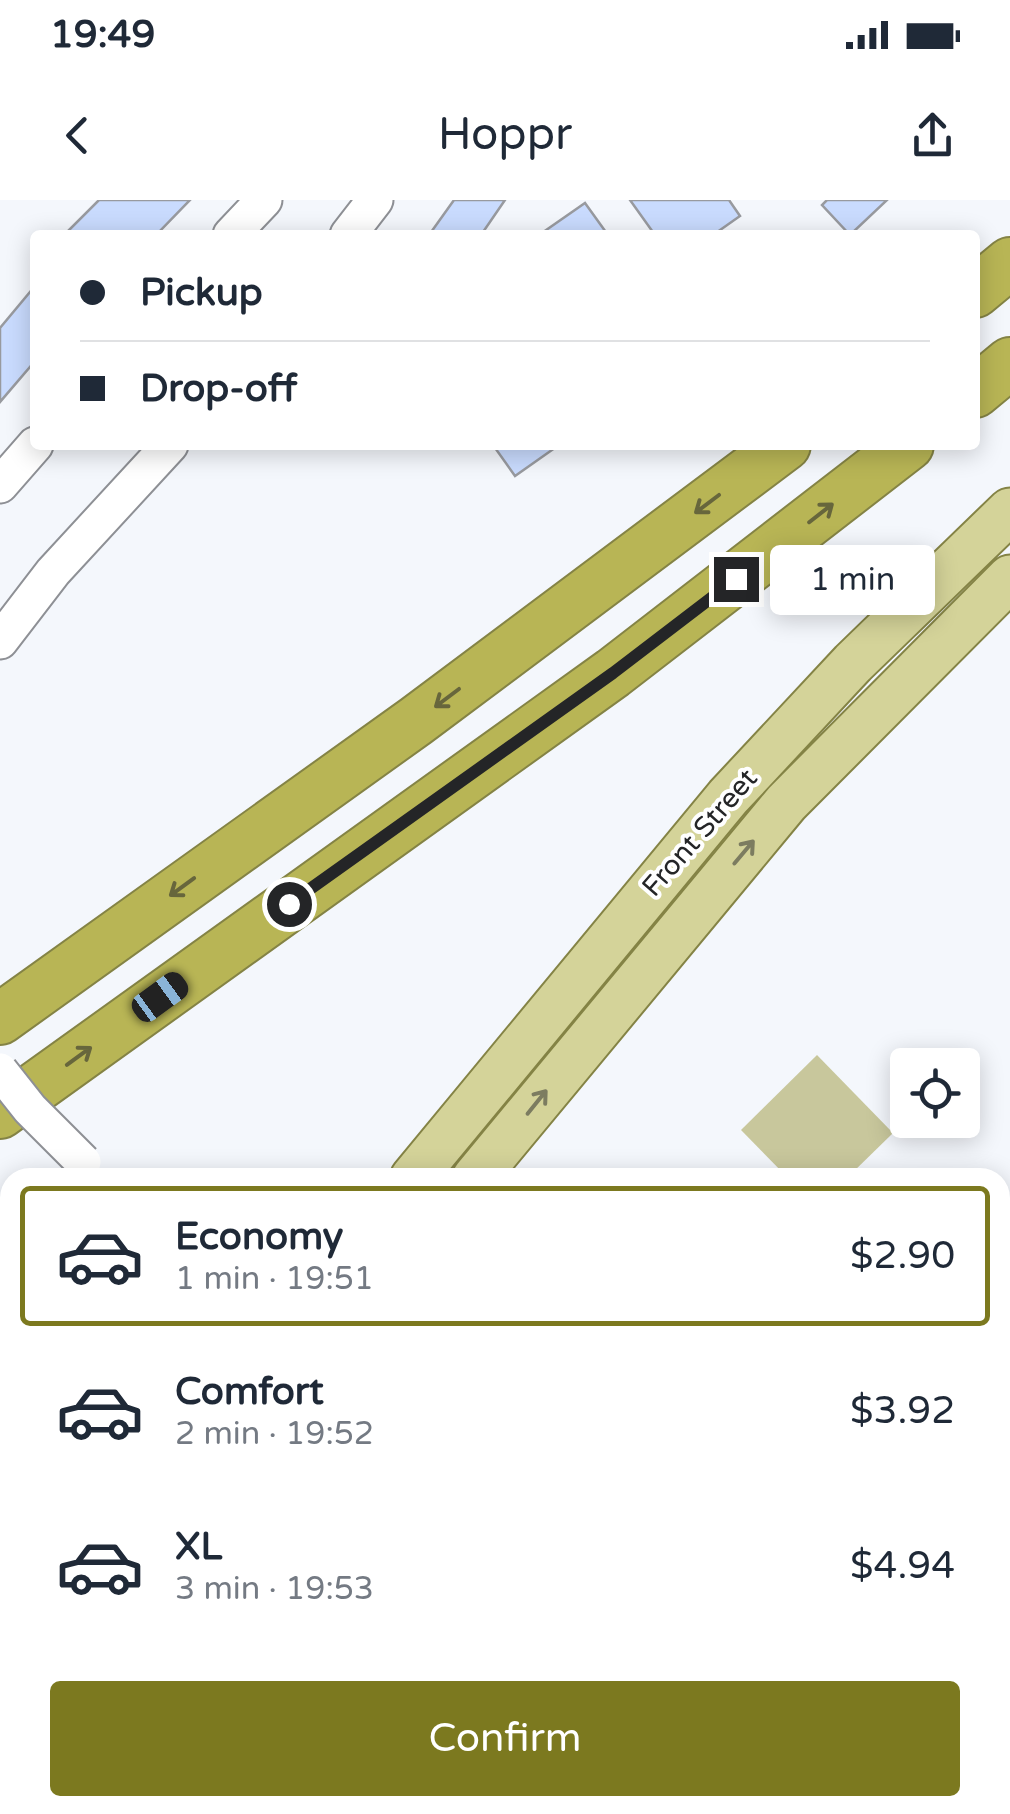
<!DOCTYPE html>
<meta charset="utf-8">
<style>
:root{--surface:#fff;--page:#f2f2f3;--text:#1f2937;--muted:#747a83;--line:#e0e1e3;--accent:#7c791f}
body{margin:0;font-family:"Varela Round",sans-serif;background:var(--page);color:var(--text);height:100vh;display:flex;flex-direction:column;font-size:38px;white-space:nowrap}
*{box-sizing:border-box;margin:0}
p{font-size:32px;color:var(--muted)}
.icon{flex:none;width:55px;height:55px;fill:none;stroke:currentColor;stroke-width:2;stroke-linecap:round;stroke-linejoin:round}
.map{position:relative;flex:1;overflow:hidden}
.sheet{position:absolute;left:0px;top:968px;width:1010px;height:648px;display:flex;flex-direction:column;background:var(--surface);border-radius:30px 30px 0 0;box-shadow:0 5px 25px #0003}
.sheet>*{flex:none}
.banner{position:absolute;left:30px;top:30px;width:950px;height:220px;border-radius:10px;box-shadow:0 5px 25px #0003;display:grid;align-content:center;height:220px;padding:0 50px;background:var(--surface)}
.fabs{position:absolute;left:890px;top:848px;display:grid;gap:20px}
.fabs a{display:grid;place-items:center;width:90px;height:90px;border-radius:10px;background:var(--surface);box-shadow:0 5px 25px #0003;font-size:50px}
.end{position:absolute;width:45px;height:45px;margin:-22px;border:12px solid #242527;background:#fff;box-shadow:0 0 0 5px #fff}
.from{border-radius:50%}
.bubble{position:absolute;height:70px;border-radius:10px;background:var(--surface);box-shadow:0 5px 25px #0003;font-size:32px;font-weight:600;line-height:70px;text-align:center}
.car{position:absolute;width:30px;height:60px;margin:-30px -15px;border-radius:12px;box-shadow:0 0 8px 2px #0007;background:linear-gradient(#222 24%,#8ab4d8 0 40%,#222 0 76%,#8ab4d8 0 86%,#222 0)}
.banner b{display:flex;align-items:center;gap:35px;height:95px;font-size:38px}
.banner b+b{border-top:2px solid var(--line)}
.banner i{width:25px;height:25px;background:var(--text)}
ul{padding:18px 0 0;list-style:none}
li{display:flex;align-items:center;gap:30px;height:140px;margin:0 20px 15px;padding:0 30px;border:5px solid transparent;border-radius:10px}
li div{flex:1}
li b{display:block;font-size:38px}
li em{font-style:normal;font-weight:600}
li.on{border-color:var(--accent)}
li>.icon{width:90px;height:90px;stroke-width:1.5}
.action{display:flex;gap:20px;margin-top:auto;padding:20px 50px}
.action a{flex:1;height:115px;border-radius:10px;background:var(--accent);color:#fff;font-size:40px;font-weight:600;line-height:115px;text-align:center}
.status{display:flex;justify-content:space-between;align-items:center;height:70px;padding:0 50px;background:var(--surface);direction:ltr}
.status svg{height:28px;fill:currentColor}
header{display:flex;justify-content:space-between;align-items:center;height:130px;padding:0 50px;background:var(--surface);font-size:45px;font-weight:600}
.map>svg:first-child{display:block}
.green{fill:#c8c79c}
.building{fill:#c9dbfe;stroke:#989a9f;stroke-width:2.5}
.lines{fill:none;stroke-linecap:round;stroke-linejoin:round}
.minor-casing{stroke:#8e9095;stroke-width:39}
.major-casing{stroke:#848345;stroke-width:49}
.highway-casing{stroke:#848345;stroke-width:54}
.path{stroke:#aeb1b5;stroke-width:5;stroke-dasharray:8 8;stroke-linecap:butt}
.minor{stroke:#fff;stroke-width:35}
.major{stroke:#d4d399;stroke-width:45}
.highway{stroke:#b8b555;stroke-width:50}
.minor-bridge-casing{stroke:#8e9095;stroke-width:39;stroke-linecap:butt}
.minor-bridge{stroke:#fff;stroke-width:35}
.oneway{stroke:#67663c}
.oneway2{stroke:#7c7c60}
.route{stroke:#242527;stroke-width:12}
.labels{text-anchor:middle;stroke-width:8;stroke-linejoin:round;paint-order:stroke}
.street-label{font-size:28px;fill:#242527;stroke:#fff}
</style>
<div class="status"><b>19:49</b><svg viewBox="0 0 49 12"><path d="M0 12V9h3v3zM5 12V6h3v6zM10 12V3h3v9zM15 12V0h3v12zM26 1h20v11H26zM47 4h2v5h-2z"/></svg></div>
<header><svg class="icon" aria-label="back" viewBox="0 0 24 24"><path d="M15 5l-7 7 7 7"/></svg>Hoppr<svg class="icon" aria-label="share" viewBox="0 0 24 24"><path d="M12 15V3M7 8l5-5 5 5M5 13v7h14v-7"/></svg></header>
<div class="map">
<svg width="1010" height="1614" viewBox="0 0 1010 1614">
<rect width="100%" height="100%" fill="#f4f7fc"/>
<g class="green">
<path d="M817 855 893 933 848 977H787L741 930Z"/>
<path d="M1000 1163 1010 1166V1430L1000 1461Z"/>
<path d="M63 1605H324L325 1614H53Z"/>
<path d="M815 1605H953L950 1614H842Z"/>
</g>
<g class="building">
<path d="M99 0H190L156 35H64Z"/>
<path d="M454 0H505L481 35H429Z"/>
<path d="M630 0H729L740 16 713 35H655Z"/>
<path d="M827 0H887L850 35 822 5Z"/>
<path d="M585 3 608 35H539Z"/>
<path d="M35 86V161L0 202V128Z"/>
<path d="M493 245H559L515 276Z"/>
</g>
<g class="lines">
<g class="minor-casing">
<g id="minor">
<path d="M231 35 264 0"/>
<path d="M348 35 375 0"/>
<path d="M0 285 35 245"/>
<path d="M0 441 53 372 170 245"/>
<path d="M492 1605 500 1614"/>
</g>
</g>
<g class="major-casing">
<g id="major">
<path d="M413 978 728 597 853 463 1010 311"/>
<path d="M475 978 786 603 1010 378"/>
<path d="M0 1487 10 1475"/>
<path d="M0 1571 10 1558"/>
</g>
</g>
<g class="highway-casing">
<g id="highway">
<path d="M975 92 1010 63"/>
<path d="M975 192 1010 163"/>
<path d="M0 819 416 521 785 245"/>
<path d="M0 913 613 473 908 245"/>
</g>
</g>
<path class="path" d="M0 1379 10 1371"/>
<use href="#minor" class="minor"/>
<use href="#major" class="major"/>
<use href="#highway" class="highway"/>
<g class="minor-bridge-casing">
<path id="minor-bridge" d="M0 871 30 909 83 962"/>
</g>
<use href="#minor-bridge" class="minor-bridge"/>
</g>
<defs><path id="oneway-shaft" d="M-6 0H5M1.5-3L5.5 0L1.5 3" fill="none" stroke-width="1.6" stroke-linecap="round" stroke-linejoin="round" transform="scale(2.5)"/></defs>
<g class="oneway">
<use href="#oneway-shaft" transform="translate(707 304) rotate(143)"/>
<use href="#oneway-shaft" transform="translate(821 313) rotate(-38)"/>
<use href="#oneway-shaft" transform="translate(447 498) rotate(143)"/>
<use href="#oneway-shaft" transform="translate(182 687) rotate(144)"/>
<use href="#oneway-shaft" transform="translate(79 856) rotate(-36)"/>
</g>
<g class="oneway2">
<use href="#oneway-shaft" transform="translate(744 652) rotate(-50)"/>
<use href="#oneway-shaft" transform="translate(537 902) rotate(-51)"/>
</g>
<g class="lines">
<path class="route" d="M289 704 613 473 736 379"/>
</g>
<g class="labels">
<g class="street-label">
<text transform="translate(699 632) rotate(-49)" y="10">Front Street</text>
</g>
</g>
</svg>
<div class="fabs">
<a><svg class="icon" aria-label="locate" viewBox="0 0 24 24"><circle cx="12" cy="12" r="6"/><path d="M12 2v4M12 18v4M2 12h4M18 12h4"/></svg></a>
</div>
<i class="end from" style="left:289px;top:704px"></i>
<i class="end" style="left:736px;top:379px"></i>
<div class="bubble" style="left:770px;top:345px;width:165px">1 min</div>
<i class="car" style="left:160px;top:797px;rotate:54deg"></i>
<div class="banner">
<b><i class="from"></i>Pickup</b>
<b><i></i>Drop-off</b>
</div>
<section class="sheet">
<ul>
<li class="on"><svg class="icon" aria-label="car" viewBox="0 0 24 24"><path d="M5 17H2v-5l4-1 3-4h7l3 4 3 1v5h-3M9 17h6M6 11h13"/><circle cx="7" cy="17" r="2"/><circle cx="17" cy="17" r="2"/></svg><div><b>Economy</b><p>1 min · 19:51</p></div><em>$2.90</em></li>
<li><svg class="icon" aria-label="car" viewBox="0 0 24 24"><path d="M5 17H2v-5l4-1 3-4h7l3 4 3 1v5h-3M9 17h6M6 11h13"/><circle cx="7" cy="17" r="2"/><circle cx="17" cy="17" r="2"/></svg><div><b>Comfort</b><p>2 min · 19:52</p></div><em>$3.92</em></li>
<li><svg class="icon" aria-label="car" viewBox="0 0 24 24"><path d="M5 17H2v-5l4-1 3-4h7l3 4 3 1v5h-3M9 17h6M6 11h13"/><circle cx="7" cy="17" r="2"/><circle cx="17" cy="17" r="2"/></svg><div><b>XL</b><p>3 min · 19:53</p></div><em>$4.94</em></li>
</ul>
<div class="action"><a>Confirm</a></div>
</section>
</div>
